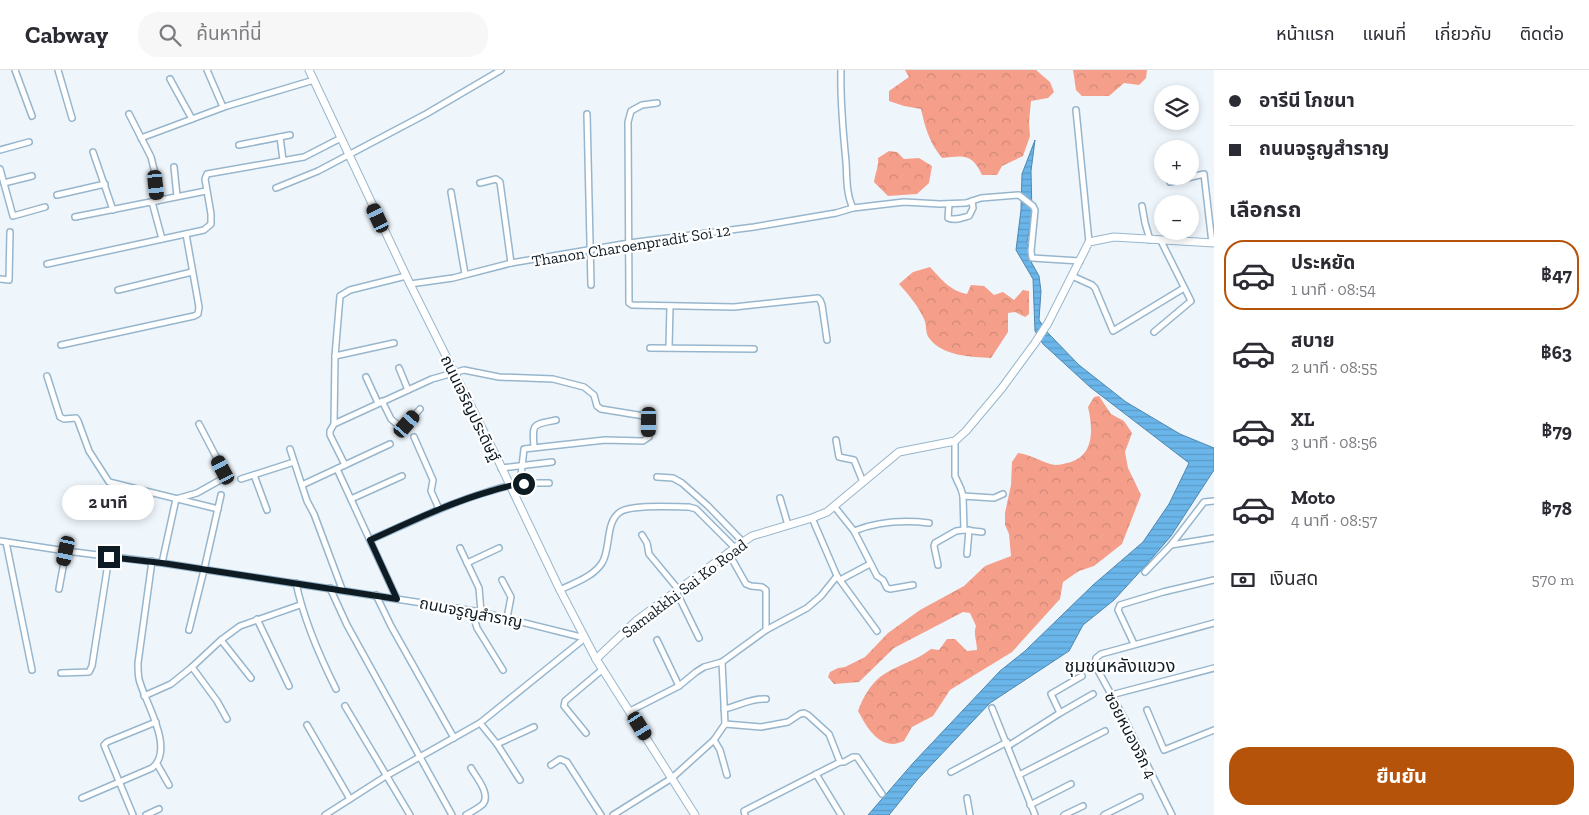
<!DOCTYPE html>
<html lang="th">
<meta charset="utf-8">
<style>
:root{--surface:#fff;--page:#f7f7f7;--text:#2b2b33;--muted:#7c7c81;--line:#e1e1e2;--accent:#b45309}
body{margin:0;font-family:"Zilla Slab","Noto Sans Thai",serif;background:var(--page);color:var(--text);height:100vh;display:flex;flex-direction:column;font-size:19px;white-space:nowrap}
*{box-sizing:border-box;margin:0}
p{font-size:16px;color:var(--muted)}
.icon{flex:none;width:28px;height:28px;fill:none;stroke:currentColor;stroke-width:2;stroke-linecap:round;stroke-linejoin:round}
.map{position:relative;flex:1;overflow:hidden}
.drawer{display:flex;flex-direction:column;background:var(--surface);width:375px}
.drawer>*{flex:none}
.guide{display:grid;align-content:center;height:110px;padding:0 15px;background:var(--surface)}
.controls{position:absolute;left:1154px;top:15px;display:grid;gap:10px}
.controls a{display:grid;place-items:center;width:45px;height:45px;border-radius:50%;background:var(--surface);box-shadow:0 2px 8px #0003;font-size:25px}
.end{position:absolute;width:22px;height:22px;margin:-11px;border:6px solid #0f1b23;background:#fff;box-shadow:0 0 0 2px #fff}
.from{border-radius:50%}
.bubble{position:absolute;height:35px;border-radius:18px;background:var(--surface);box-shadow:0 2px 8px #0003;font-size:16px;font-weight:700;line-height:35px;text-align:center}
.car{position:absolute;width:15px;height:30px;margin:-15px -8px;border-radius:6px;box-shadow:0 0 4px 1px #0007;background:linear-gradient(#222 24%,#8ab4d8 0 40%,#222 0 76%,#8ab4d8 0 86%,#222 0)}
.guide b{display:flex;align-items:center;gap:18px;height:48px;font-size:19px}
.guide b+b{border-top:1px solid var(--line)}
.guide i{width:12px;height:12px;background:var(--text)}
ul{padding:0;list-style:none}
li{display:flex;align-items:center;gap:15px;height:70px;margin:0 10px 8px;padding:0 5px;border:2px solid transparent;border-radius:20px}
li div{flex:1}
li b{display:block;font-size:19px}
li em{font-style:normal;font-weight:700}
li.selected{border-color:var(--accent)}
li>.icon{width:45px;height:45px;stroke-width:1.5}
h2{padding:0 15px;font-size:22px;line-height:60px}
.pay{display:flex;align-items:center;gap:12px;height:55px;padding:0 15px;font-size:19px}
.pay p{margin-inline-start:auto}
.button{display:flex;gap:10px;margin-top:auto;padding:10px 15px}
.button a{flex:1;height:58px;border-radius:20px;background:var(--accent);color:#fff;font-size:20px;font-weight:700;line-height:58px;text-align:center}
header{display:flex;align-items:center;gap:30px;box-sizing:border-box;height:70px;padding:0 25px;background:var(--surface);border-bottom:1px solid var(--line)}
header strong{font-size:24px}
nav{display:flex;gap:28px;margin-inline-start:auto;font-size:18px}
.search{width:350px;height:45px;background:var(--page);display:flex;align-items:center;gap:12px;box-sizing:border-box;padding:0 18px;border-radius:20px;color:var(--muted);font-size:19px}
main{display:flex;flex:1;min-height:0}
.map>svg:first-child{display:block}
.forest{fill:url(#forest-crowns)}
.water{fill:url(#water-rules);stroke:#4f87ae}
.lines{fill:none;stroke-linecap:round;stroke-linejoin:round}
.street-tunnel{stroke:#cdd5db;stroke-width:5;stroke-dasharray:5 2.5;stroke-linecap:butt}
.street-casing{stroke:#97b6cd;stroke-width:8}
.secondary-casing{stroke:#97b6cd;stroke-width:9}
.street{stroke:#fff;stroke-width:5}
.secondary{stroke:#fff;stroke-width:7}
.route{stroke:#0f1b23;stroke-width:6}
.labels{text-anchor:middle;stroke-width:4.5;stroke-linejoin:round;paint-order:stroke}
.street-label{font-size:16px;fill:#0f1b23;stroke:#fff}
.neighbourhood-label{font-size:18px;fill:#0f1b23;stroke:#fff}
</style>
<header>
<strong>Cabway</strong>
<div class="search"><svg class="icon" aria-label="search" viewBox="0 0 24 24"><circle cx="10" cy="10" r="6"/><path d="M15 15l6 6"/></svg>ค้นหาที่นี่</div>
<nav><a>หน้าแรก</a><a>แผนที่</a><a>เกี่ยวกับ</a><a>ติดต่อ</a></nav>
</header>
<main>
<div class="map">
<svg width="1214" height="745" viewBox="0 0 1214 745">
<defs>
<pattern id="forest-crowns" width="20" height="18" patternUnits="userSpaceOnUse" patternTransform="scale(1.25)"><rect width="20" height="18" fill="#f59f8b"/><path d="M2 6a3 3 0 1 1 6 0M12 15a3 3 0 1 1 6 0" fill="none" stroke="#d18878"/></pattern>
<pattern id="water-rules" width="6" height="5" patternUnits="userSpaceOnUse" patternTransform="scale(1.25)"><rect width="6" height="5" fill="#6ab5ea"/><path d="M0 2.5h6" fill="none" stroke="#5b9bc8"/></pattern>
</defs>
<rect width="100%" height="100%" fill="#eff6fb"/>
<g class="forest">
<path d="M905 0H1036L1050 12 1054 22 1048 28 1031 31 1029 52 1030 66 1023 86 1002 96 997 105H982C972 83 963 86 942 88 929 72 925 57 921 39L904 36 889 31V21L909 7Z"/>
<path d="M1073 0H1147L1146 8 1139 15 1124 13 1109 26H1082L1076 20Z"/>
<path d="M889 81 897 82 904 89 919 88 932 96 929 113 917 124 888 126 874 112C875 103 879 97 878 88Z"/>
<path d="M930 197C941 209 950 221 967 224L971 215 984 216 994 225 1003 222 1014 230 1023 220 1029 221V244L1025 247 1015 242 1008 243V262L991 288C971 287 942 286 929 268 925 263 927 255 924 249 918 236 909 225 899 214L913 202Z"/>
<path d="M1099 326 1111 344 1124 351 1132 363 1125 382 1128 398 1141 425 1122 474 1094 496 1079 501 1063 512 1060 529 1012 582 950 620 933 646 912 657 904 671C901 672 896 674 892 674 875 673 865 654 858 641 863 627 872 611 886 603 901 594 917 590 931 579L939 580 947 569H955L967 581 977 580C977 572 973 564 976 556L970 543 963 542 894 578 859 612 834 614 828 607 830 602 838 598 845 597 865 587 888 563 920 540 964 516 985 496 1011 486 1009 464 1005 455V443L1011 415 1012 392 1018 383C1033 385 1042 393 1055 395 1059 395 1063 394 1067 393 1095 387 1093 359 1088 337L1094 327Z"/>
</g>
<path class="water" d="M1035 70 1031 101 1032 146 1027 172 1029 188 1039 206 1041 221 1039 250 1048 263 1079 295 1126 332 1180 364 1214 378V400L1171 466 1146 495 1114 530 1083 555 1069 581 990 633 918 709 889 745H868L914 692 1000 601 1025 581 1093 515 1143 472 1169 434 1189 393 1090 317 1043 274 1035 261 1033 209 1016 180 1021 140 1022 104Z"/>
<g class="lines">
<path class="street-tunnel" d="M524 414 537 413"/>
<g class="street-casing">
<g id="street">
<path d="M15 0 32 46"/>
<path d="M58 0 72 48"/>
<path d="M207 0 223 37"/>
<path d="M841 0C840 31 843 61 846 92 847 107 846 124 853 138L904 132 940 134 966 133 981 128 1019 125 1033 136 1035 140 1031 181 1032 188 1080 191"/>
<path d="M170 9 192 49"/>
<path d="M657 33 642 35 631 41 628 52 629 233 632 235 734 237 818 228 820 230 822 235 827 270"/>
<path d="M1076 40 1089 172"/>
<path d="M129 44 151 87 154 99 157 131"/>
<path d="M587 44 591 215"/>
<path d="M280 67 283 90"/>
<path d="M141 68 227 36 314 10"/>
<path d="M239 75 290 65"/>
<path d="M0 80 29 72"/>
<path d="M93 82 113 140"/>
<path d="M174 97 177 126"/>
<path d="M0 99 13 146 45 137"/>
<path d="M1170 112 1204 104 1212 173"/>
<path d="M4 113 32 106"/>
<path d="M480 113 496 109 500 112 511 193"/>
<path d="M276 118 318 101 426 44 501 0"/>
<path d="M451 122 465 204"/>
<path d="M57 125 105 114"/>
<path d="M152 132 162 169"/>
<path d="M949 134 948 148C955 151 962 148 969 146L973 138 972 131"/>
<path d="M1142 136 1145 153 1150 170"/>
<path d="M75 147 206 121"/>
<path d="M47 194 204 160 211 154V144L205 109 207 104 304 87 341 68"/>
<path d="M1072 206 1092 215 1095 218 1113 261 1184 218"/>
<path d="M0 209 9 210 10 162"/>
<path d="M410 214 453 208 511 193 629 173 754 157 836 143 853 138"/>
<path d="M118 220 192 202"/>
<path d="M1154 262 1191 231 1161 171"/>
<path d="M61 275 194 246 198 244 199 237 186 164"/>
<path d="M650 278 754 279"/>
<path d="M669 278 670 236"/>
<path d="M335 286 394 273"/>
<path d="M399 298 408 320"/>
<path d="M47 306 60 347 64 349 76 348 78 351 89 381 109 412 218 439"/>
<path d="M366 307 378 333"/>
<path d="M382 331 391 349 398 355 407 354 420 339"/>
<path d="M334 354 335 286 340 226 350 220 406 206"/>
<path d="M414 367 433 410 431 421 439 439"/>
<path d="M836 370 839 387 854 390 863 412"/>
<path d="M955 371V406L961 419 963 426 964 460 982 462"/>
<path d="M534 377C532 352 533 355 556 350"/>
<path d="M290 379 307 431 314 444 342 519"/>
<path d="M345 395 330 365V361L334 354 432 309 464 300 499 307 553 309 584 317 594 325 597 336 601 339 644 346C651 351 649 359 649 367L643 371 605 370 524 379 520 414"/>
<path d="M501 398 552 392"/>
<path d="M337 399 397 529"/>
<path d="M254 405 267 440"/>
<path d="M657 407 673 408 682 413 708 436 743 472"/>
<path d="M241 409 294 392"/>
<path d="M537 413H549"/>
<path d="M302 415 390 374"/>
<path d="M963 426 994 428 1003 424"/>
<path d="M780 428 788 455"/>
<path d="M351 429 402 406"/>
<path d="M834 436 854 461C877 452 904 450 929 453"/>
<path d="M812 448 837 506 877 561"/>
<path d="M854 461 877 506 883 510 887 518 890 519 913 515"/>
<path d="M642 465 647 473 649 484 678 519"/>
<path d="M370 470C409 453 447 434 487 422 500 418 511 414 524 414"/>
<path d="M0 471 66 481 162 493 481 542 585 568"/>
<path d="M6 472 32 600"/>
<path d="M1171 475 1214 468"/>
<path d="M460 478 479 518 481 542"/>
<path d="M728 482 746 514 751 516 762 517 766 520V560"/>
<path d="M967 484 969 460"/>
<path d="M162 493 176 429 197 423 222 409 223 400 199 354"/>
<path d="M467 493 499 478"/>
<path d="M938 495 934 476 935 473 956 461 964 460"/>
<path d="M1145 502 1171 475 1204 432 1214 431"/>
<path d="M502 510 511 527 507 548"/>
<path d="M840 510 870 494"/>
<path d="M296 513C304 551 319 585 336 619"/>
<path d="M330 518 347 555 452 745"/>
<path d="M59 519 66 481"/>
<path d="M560 520C574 513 593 507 602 493 611 479 605 452 620 442 632 434 674 437 689 437L696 439 735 478"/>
<path d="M676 521 699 568"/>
<path d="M376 525 391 556 454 668"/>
<path d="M472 541 477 558 503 600"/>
<path d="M257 549 289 616"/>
<path d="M189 560 204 500 221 425"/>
<path d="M221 570 251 608"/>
<path d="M657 570 679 616"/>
<path d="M1134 574 1118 540 1120 535 1163 522 1214 510"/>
<path d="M61 603 89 602 92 596 109 487"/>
<path d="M1111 625 1214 598"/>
<path d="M144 626 171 614 192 597"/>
<path d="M345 636 410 745"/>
<path d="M992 638 1035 745"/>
<path d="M724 639C739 636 750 628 766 629"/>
<path d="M1147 640 1164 680 1214 660"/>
<path d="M630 641 679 616 696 602 704 597 722 592 766 560 807 538 821 526 837 506"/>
<path d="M1060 643 1051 624 1082 606"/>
<path d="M227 649 217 631 192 597 221 570 240 556 300 535"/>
<path d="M480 653 497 674 520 710"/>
<path d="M725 654 761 657 788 652 800 644 804 643 808 645 829 664 840 692H844L853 687H857L882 724"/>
<path d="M307 655 350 729"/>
<path d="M586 663 564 636 565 631 603 599"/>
<path d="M714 670 720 680 727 705"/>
<path d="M497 674 534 657"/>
<path d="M1008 676 1060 643 1093 624"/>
<path d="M157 694 169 715"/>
<path d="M551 695 560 689 567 692 601 745"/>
<path d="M951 702 1007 672"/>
<path d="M816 704 841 745"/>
<path d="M1019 705 1105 661"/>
<path d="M82 728 152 698C176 679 144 631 139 609 138 604 138 599 138 593L152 491"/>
<path d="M967 728 970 745"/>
<path d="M1030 735 1071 714"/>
<path d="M133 745 104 675 107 672 156 652"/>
<path d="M146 745 159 739"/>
<path d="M325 745 386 706 480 653 585 568"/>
<path d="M466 745C471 742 479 738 483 734 491 724 476 707 471 698"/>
<path d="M613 745 672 708 714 670 725 654 722 592"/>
<path d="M745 745 744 741 840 692"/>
<path d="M1064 745 1083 736"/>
<path d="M1104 745 1140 727"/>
<path d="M1172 745 1125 650 1095 595 1096 588 1101 584 1214 553"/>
</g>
</g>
<g class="secondary-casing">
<g id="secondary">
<path d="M309 0 410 214 498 390 560 520 596 589 695 745"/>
<path d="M596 589 637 550 743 472 752 466 812 448 827 442 899 382 955 371 966 361 1002 318 1035 273 1048 253 1089 172 1114 167 1214 173"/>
</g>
</g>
<use href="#street" class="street"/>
<use href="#secondary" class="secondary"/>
</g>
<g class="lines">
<path class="route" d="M109 487 162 493 397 529 370 470C410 452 449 433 491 421 502 418 512 414 524 414"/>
</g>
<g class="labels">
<g class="street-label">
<text transform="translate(631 175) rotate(-9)" y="6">Thanon Charoenpradit Soi 12</text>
<text transform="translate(471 338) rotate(64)" y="6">ถนนเจริญประดิษฐ์</text>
<text transform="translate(684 518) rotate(-37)" y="6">Samakkhi Sai Ko Road</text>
<text transform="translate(471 542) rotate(11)" y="6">ถนนจรูญสำราญ</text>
<text transform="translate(1131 665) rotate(63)" y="6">ซอยหนองจิก 4</text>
</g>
<g class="neighbourhood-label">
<text x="1120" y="602">ชุมชนหลังแขวง</text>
</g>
</g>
</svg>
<div class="controls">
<a><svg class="icon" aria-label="layers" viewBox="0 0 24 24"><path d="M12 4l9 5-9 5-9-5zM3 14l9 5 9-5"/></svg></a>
<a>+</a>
<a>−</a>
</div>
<i class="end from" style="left:524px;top:414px"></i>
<i class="end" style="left:109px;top:487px"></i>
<div class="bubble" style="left:62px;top:415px;width:92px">2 นาที</div>
<i class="car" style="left:156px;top:115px;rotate:174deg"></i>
<i class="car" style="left:378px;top:148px;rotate:335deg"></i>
<i class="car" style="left:649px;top:352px;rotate:181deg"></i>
<i class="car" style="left:407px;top:354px;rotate:41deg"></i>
<i class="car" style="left:223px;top:400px;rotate:332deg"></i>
<i class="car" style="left:66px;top:481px;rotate:192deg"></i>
<i class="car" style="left:640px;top:656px;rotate:148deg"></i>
</div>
<section class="drawer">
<div class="guide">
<b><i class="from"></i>อารีนี โภชนา</b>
<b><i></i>ถนนจรูญสำราญ</b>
</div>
<h2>เลือกรถ</h2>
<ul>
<li class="selected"><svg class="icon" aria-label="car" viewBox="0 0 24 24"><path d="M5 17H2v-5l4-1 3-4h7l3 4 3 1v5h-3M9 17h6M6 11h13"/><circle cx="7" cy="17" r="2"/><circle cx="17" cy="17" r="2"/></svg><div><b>ประหยัด</b><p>1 นาที · 08:54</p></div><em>฿47</em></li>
<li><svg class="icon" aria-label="car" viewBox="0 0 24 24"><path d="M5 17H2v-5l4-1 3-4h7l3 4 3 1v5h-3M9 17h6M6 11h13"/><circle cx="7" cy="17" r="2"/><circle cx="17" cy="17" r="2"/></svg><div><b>สบาย</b><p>2 นาที · 08:55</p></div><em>฿63</em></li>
<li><svg class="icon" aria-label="car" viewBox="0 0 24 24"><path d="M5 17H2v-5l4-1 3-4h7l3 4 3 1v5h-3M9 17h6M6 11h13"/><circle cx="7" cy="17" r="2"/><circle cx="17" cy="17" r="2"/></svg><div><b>XL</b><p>3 นาที · 08:56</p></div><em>฿79</em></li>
<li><svg class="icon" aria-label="car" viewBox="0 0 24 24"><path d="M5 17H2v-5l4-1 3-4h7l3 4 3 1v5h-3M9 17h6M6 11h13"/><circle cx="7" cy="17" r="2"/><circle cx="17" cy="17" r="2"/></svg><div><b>Moto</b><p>4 นาที · 08:57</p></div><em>฿78</em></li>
</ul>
<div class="pay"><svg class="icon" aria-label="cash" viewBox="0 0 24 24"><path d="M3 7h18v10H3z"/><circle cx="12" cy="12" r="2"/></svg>เงินสด<p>570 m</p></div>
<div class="button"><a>ยืนยัน</a></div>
</section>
</main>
